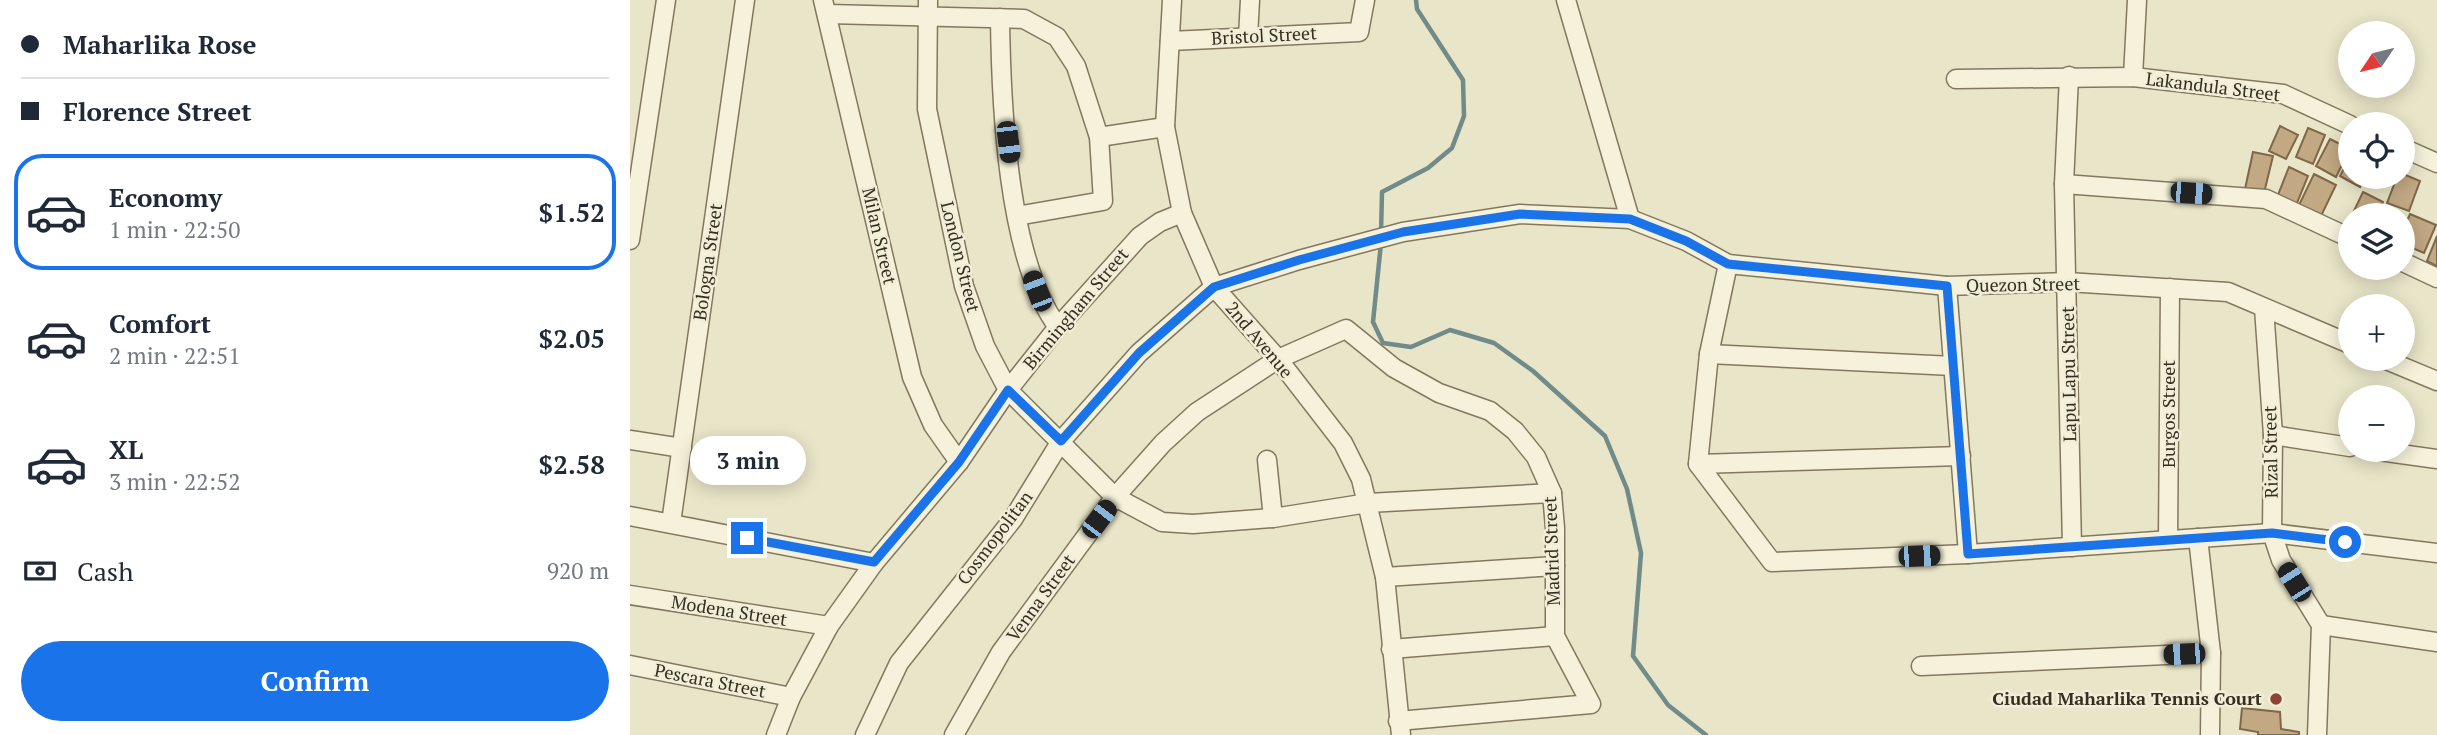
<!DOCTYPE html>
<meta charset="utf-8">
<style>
:root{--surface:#fff;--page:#f6f6f7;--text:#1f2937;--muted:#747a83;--line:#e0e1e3;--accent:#1a73e8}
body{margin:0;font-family:"PT Serif",serif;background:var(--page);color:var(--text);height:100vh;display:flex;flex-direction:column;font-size:26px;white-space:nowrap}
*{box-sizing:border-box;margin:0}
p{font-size:23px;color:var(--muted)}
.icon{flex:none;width:38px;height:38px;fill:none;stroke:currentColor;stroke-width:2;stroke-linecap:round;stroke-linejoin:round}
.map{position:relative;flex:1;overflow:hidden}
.sheet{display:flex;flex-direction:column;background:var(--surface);width:630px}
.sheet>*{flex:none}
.top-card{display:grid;align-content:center;height:154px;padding:0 21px;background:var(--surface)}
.needle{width:46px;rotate:235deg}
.controls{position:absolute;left:1708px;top:21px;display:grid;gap:14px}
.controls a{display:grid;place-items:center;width:77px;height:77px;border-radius:50%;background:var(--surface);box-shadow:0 4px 18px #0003;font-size:35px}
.end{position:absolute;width:32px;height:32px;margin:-16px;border:9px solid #1a73e8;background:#fff;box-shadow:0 0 0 4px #fff}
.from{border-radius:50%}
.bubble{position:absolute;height:49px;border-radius:24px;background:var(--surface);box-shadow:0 4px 18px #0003;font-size:23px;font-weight:700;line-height:49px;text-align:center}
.car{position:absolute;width:21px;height:42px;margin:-21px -10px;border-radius:9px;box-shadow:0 0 5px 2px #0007;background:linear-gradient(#222 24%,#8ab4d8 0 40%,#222 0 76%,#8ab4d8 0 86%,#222 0)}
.top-card b{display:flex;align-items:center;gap:24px;height:66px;font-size:26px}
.top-card b+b{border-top:2px solid var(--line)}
.top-card i{width:18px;height:18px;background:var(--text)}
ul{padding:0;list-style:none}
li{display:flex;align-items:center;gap:21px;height:116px;margin:0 14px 10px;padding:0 7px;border:4px solid transparent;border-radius:28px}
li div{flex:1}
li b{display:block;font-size:26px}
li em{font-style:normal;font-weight:700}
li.selected{border-color:var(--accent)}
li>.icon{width:63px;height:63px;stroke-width:1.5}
.pay{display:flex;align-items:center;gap:18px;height:77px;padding:0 21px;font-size:26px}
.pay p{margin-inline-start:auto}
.action{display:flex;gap:14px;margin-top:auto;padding:14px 21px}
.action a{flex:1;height:80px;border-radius:42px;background:var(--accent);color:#fff;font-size:28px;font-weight:700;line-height:80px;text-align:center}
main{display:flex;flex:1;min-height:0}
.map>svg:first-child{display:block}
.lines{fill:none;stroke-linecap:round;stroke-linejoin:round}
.stream{stroke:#708b89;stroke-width:4.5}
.building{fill:#c2a883;stroke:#7f6748;stroke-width:2}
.minor-casing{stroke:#83785f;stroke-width:21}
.minor{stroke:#f5f1da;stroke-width:18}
.route{stroke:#1a73e8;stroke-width:9}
.poi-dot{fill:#8b4437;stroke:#f1eed7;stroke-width:2.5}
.labels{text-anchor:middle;stroke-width:5;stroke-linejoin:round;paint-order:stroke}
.street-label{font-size:18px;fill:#352e21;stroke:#f1eed7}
.poi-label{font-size:18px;font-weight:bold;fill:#352e21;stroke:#f1eed7;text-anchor:end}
</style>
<main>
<section class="sheet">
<div class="top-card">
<b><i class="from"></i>Maharlika Rose</b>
<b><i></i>Florence Street</b>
</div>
<ul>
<li class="selected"><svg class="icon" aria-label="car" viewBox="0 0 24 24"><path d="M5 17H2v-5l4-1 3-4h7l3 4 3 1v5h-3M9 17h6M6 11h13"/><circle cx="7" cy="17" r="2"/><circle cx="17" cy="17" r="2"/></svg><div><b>Economy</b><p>1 min · 22:50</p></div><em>$1.52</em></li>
<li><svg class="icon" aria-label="car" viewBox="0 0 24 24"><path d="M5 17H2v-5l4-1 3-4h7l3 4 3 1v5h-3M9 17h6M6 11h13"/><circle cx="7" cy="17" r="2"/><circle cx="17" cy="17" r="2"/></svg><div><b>Comfort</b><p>2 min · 22:51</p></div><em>$2.05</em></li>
<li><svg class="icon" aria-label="car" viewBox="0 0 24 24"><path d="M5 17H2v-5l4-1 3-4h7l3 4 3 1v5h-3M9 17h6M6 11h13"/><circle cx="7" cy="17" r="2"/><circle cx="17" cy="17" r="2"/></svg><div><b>XL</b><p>3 min · 22:52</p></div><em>$2.58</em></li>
</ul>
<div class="pay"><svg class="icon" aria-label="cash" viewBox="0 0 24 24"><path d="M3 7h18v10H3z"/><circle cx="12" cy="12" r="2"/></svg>Cash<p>920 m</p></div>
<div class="action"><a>Confirm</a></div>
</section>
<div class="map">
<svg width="1807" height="735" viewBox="0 0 1807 735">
<rect width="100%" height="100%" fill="#e9e5c8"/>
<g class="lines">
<g class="stream">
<path d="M751 234 752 192 798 168 822 148 834 116 833 80 787 9 786 0"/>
<path d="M751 243 743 322 753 343 781 347 820 330 864 343 903 371 975 436 997 489 1011 553 1003 656 1038 705 1076 735"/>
</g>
</g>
<g class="building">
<path d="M1650 126 1668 135 1656 159 1639 151Z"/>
<path d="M1678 128 1695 135 1683 164 1666 157Z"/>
<path d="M1700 139 1720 149 1706 177 1686 166Z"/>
<path d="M1623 152 1643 156 1634 193 1615 189Z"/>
<path d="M1720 157V177H1735L1730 187 1710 176Z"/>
<path d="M1659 167 1678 176 1665 208 1646 200Z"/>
<path d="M1684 174 1706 185 1691 216 1669 205Z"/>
<path d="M1773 174 1790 181 1779 211 1757 203 1767 177H1773Z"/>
<path d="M1733 192 1753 202 1747 215H1722Z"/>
<path d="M1780 214 1806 225 1794 253 1773 244V230Z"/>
<path d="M1807 236V266L1797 261Z"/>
<path d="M1612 708 1650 712 1651 729 1669 732V735H1628V732L1610 729Z"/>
</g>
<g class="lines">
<g class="minor-casing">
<g id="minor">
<path d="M193 0 282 377 303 425 329 462"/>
<path d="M298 0 297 109 334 286 355 346 378 390 485 497 532 522 563 524 643 518 738 503 922 493"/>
<path d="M542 0 535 127 552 213 584 287 648 359 713 443 731 479 755 577 771 735"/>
<path d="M936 0 1000 219"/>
<path d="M198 14 394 19 427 37 446 66 469 137 473 201 387 216"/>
<path d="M370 18C371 103 377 259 428 327"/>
<path d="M618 37 620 0"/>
<path d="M540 41 729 32 735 0"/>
<path d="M1439 76 1434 184 1442 547"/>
<path d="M1503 77 1507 0"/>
<path d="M1326 79 1503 77 1653 94 1720 125"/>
<path d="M469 137 535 127"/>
<path d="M1773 148 1807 163"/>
<path d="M1434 184 1636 199 1720 238"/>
<path d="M0 240 36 0"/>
<path d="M1773 262 1807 278"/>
<path d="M1098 264 1079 354 1068 464 1142 562 1338 554 1642 533 1807 553"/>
<path d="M1317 286 1338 554"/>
<path d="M1634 308 1643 435 1642 533 1651 560 1691 625"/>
<path d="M1079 354 1323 366"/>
<path d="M1754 359 1807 381"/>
<path d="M1643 435 1720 447"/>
<path d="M0 440 52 448"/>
<path d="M1742 450 1807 459"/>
<path d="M637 460 643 518"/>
<path d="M1068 464 1331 456"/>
<path d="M0 516 244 563"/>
<path d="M41 523 115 0"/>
<path d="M1568 538 1581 653 1580 735"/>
<path d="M1538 540 1540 288"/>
<path d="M755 577 925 566"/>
<path d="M0 595 199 626"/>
<path d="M1691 625 1807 642"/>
<path d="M761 649 925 636"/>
<path d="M0 665 161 697"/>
<path d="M1291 666 1581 653"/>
<path d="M146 735 161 697 199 626 244 563 329 462 378 390 428 327 510 236 530 222 552 213"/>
<path d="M235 735 269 663 383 519 431 441 509 353 584 287 669 260 773 232 890 214 1000 219 1056 241 1098 264 1317 286 1437 282 1598 292 1720 344"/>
<path d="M324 735 371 652 485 497 533 443 567 412 648 359 716 329 764 368 809 393 860 411 885 431 906 457 922 493 925 528V636L961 704 768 721"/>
<path d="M1687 735 1691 625"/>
</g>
</g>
<use href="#minor" class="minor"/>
</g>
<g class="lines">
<path class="route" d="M117 538 244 562 329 462 378 390 431 441 509 353 584 287 669 260 773 232 890 214 1000 219 1056 241 1098 264 1317 286 1338 554 1642 533 1715 542"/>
</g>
<circle class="poi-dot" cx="1646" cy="699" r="7"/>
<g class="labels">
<g class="street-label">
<text transform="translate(634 36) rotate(-3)" y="6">Bristol Street</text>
<text transform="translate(1583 87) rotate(7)" y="6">Lakandula Street</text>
<text transform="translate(249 236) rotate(77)" y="6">Milan Street</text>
<text transform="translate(330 257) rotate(76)" y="6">London Street</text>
<text transform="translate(78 262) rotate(-82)" y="6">Bologna Street</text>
<text transform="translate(1393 285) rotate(-1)" y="6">Quezon Street</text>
<text transform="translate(446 309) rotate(-50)" y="6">Birmingham Street</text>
<text transform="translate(629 340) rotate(50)" y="6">2nd Avenue</text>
<text transform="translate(1439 374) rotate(-91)" y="6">Lapu Lapu Street</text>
<text transform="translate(1539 414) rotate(-90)" y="6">Burgos Street</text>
<text transform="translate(1641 452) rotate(-91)" y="6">Rizal Street</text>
<text transform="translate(365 538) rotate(-53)" y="6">Cosmopolitan</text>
<text transform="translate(922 551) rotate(-92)" y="6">Madrid Street</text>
<text transform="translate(411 598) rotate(-54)" y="6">Venna Street</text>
<text transform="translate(99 611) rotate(9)" y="6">Modena Street</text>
<text transform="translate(80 681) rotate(11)" y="6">Pescara Street</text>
</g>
<g class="poi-label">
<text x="1632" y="705">Ciudad Maharlika Tennis Court</text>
</g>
</g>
</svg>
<div class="controls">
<a><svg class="needle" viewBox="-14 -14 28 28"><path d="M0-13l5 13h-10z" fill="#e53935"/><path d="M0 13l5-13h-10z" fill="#747a83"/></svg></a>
<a><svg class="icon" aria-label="locate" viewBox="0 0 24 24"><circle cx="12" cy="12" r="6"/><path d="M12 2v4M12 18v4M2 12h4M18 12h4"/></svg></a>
<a><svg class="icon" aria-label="layers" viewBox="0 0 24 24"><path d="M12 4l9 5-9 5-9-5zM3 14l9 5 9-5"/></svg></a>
<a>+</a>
<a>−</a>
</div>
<i class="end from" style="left:1715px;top:542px"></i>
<i class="end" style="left:117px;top:538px"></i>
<div class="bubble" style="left:60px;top:436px;width:116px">3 min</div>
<i class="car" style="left:378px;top:142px;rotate:173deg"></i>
<i class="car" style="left:1561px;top:193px;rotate:94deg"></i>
<i class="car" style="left:407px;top:291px;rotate:339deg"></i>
<i class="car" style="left:469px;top:519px;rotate:37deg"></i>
<i class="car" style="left:1289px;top:556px;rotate:88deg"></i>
<i class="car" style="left:1664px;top:582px;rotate:328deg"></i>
<i class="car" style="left:1554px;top:654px;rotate:268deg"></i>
</div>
</main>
